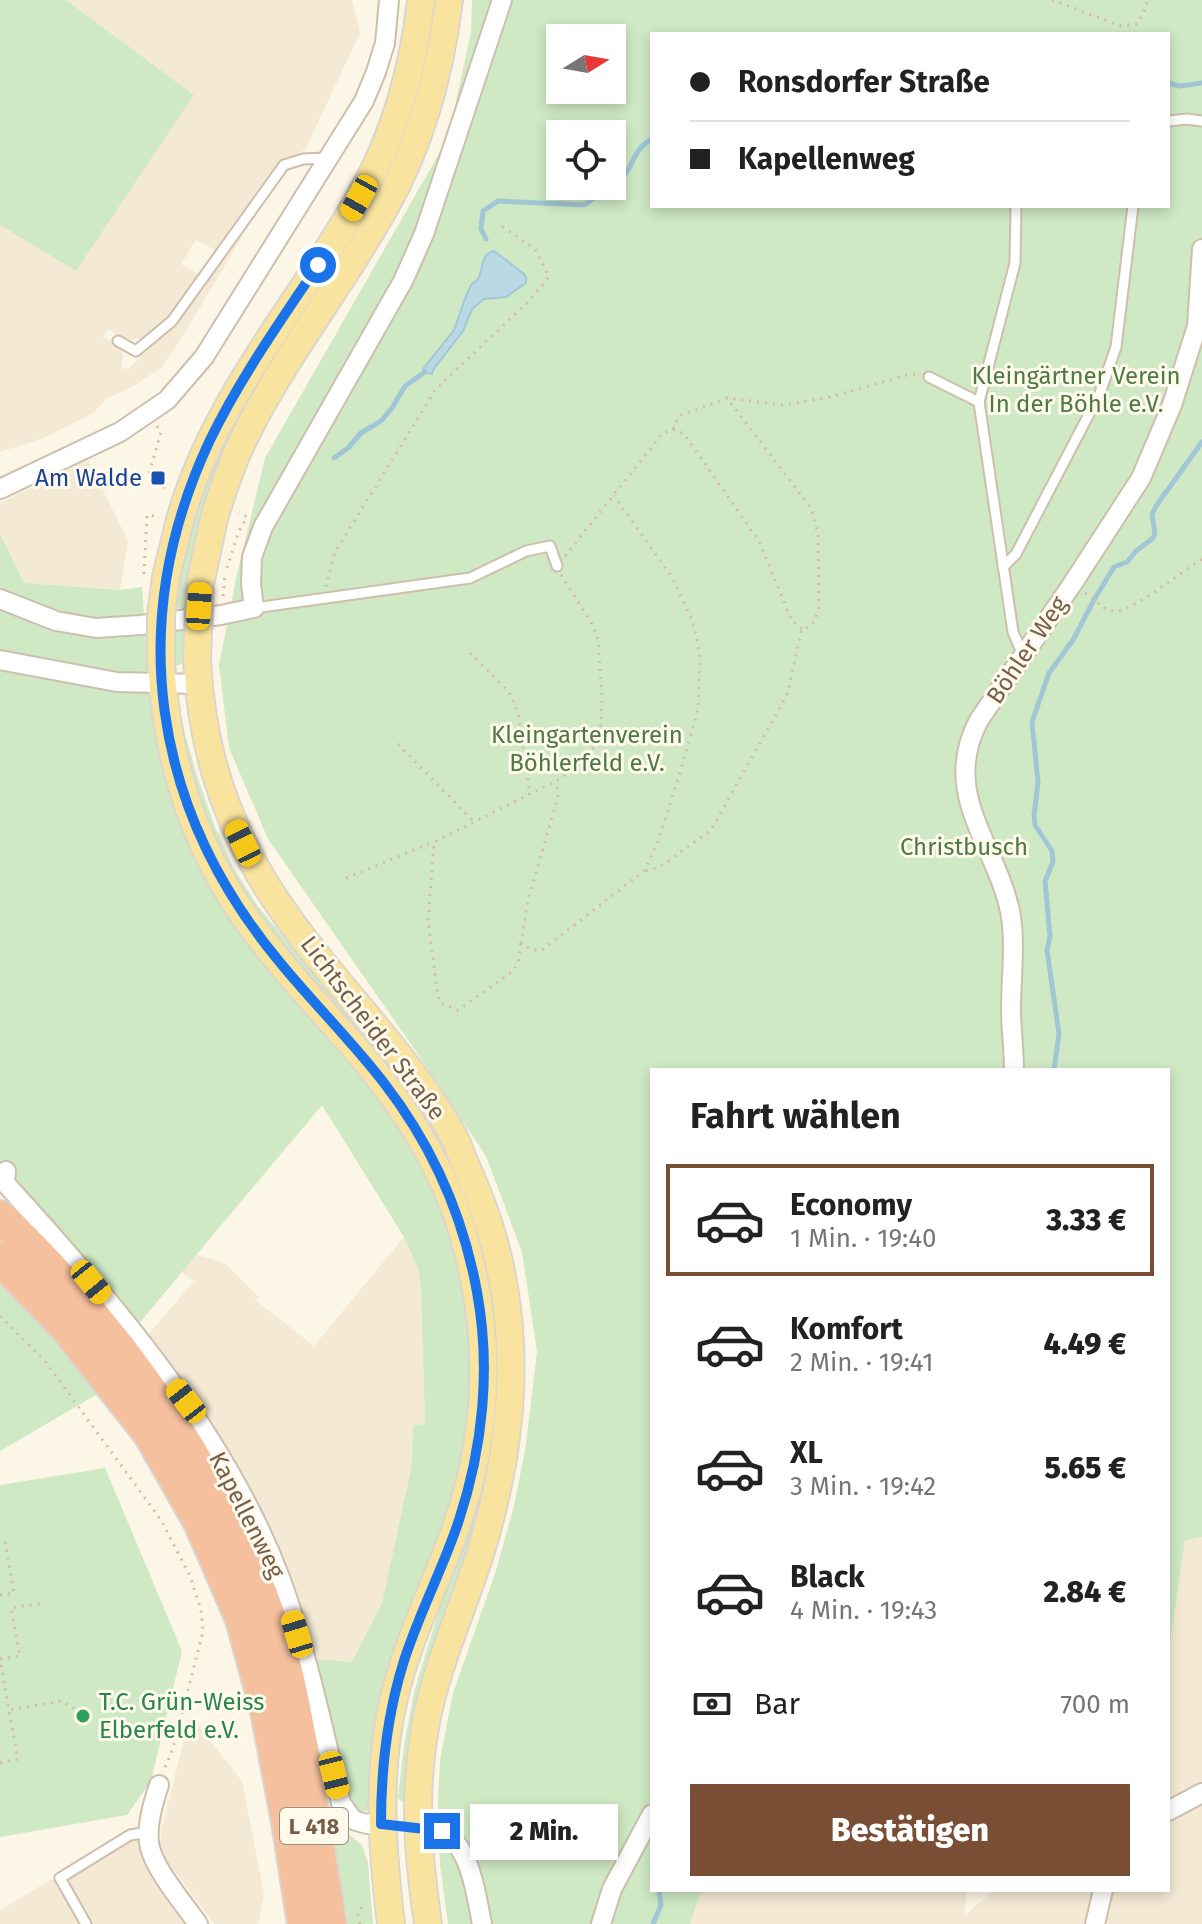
<!DOCTYPE html>
<html lang="de">
<meta charset="utf-8">
<style>
:root{--surface:#fff;--page:#f6f6f6;--text:#222;--muted:#767676;--line:#e0e0e0;--accent:#794e35}
body{margin:0;font-family:"Fira Sans",sans-serif;background:var(--page);color:var(--text);height:100vh;display:flex;flex-direction:column;font-size:30px;white-space:nowrap}
*{box-sizing:border-box;margin:0}
p{font-size:26px;color:var(--muted)}
.icon{flex:none;width:44px;height:44px;fill:none;stroke:currentColor;stroke-width:2;stroke-linecap:round;stroke-linejoin:round}
.map{position:relative;flex:1;overflow:hidden}
.panel{position:absolute;left:650px;top:1068px;width:520px;height:824px;display:flex;flex-direction:column;background:var(--surface);border-radius:0px;box-shadow:0 4px 12px #0003}
.panel>*{flex:none}
.top-card{position:absolute;left:650px;top:32px;width:520px;height:176px;border-radius:0px;box-shadow:0 4px 12px #0003;display:grid;align-content:center;height:176px;padding:0 40px;background:var(--surface)}
.needle{width:52px;rotate:79deg}
.buttons{position:absolute;left:546px;top:24px;display:grid;gap:16px}
.buttons a{display:grid;place-items:center;width:80px;height:80px;border-radius:0px;background:var(--surface);box-shadow:0 4px 12px #0003;font-size:40px}
.end{position:absolute;width:36px;height:36px;margin:-18px;border:10px solid #1a73e8;background:#fff;box-shadow:0 0 0 4px #fff}
.from{border-radius:50%}
.bubble{position:absolute;height:56px;border-radius:0px;background:var(--surface);box-shadow:0 4px 12px #0003;font-size:26px;font-weight:800;line-height:56px;text-align:center}
.car{position:absolute;width:24px;height:48px;margin:-24px -12px;border-radius:10px;box-shadow:0 0 6px 2px #0007;background:linear-gradient(#f5c518 24%,#345 0 40%,#f5c518 0 76%,#345 0 86%,#f5c518 0)}
.top-card b{display:flex;align-items:center;gap:28px;height:76px;font-size:30px}
.top-card b+b{border-top:2px solid var(--line)}
.top-card i{width:20px;height:20px;background:var(--text)}
ul{padding:0;list-style:none}
li{display:flex;align-items:center;gap:24px;height:112px;margin:0 16px 12px;padding:0 24px;border:4px solid transparent;border-radius:0px}
li div{flex:1}
li b{display:block;font-size:30px}
li em{font-style:normal;font-weight:800}
li.selected{border-color:var(--accent)}
li>.icon{width:72px;height:72px;stroke-width:1.5}
h2{padding:0 40px;font-size:36px;line-height:96px}
.pay{display:flex;align-items:center;gap:20px;height:88px;padding:0 40px;font-size:30px}
.pay p{margin-inline-start:auto}
.cta{display:flex;gap:16px;margin-top:auto;padding:16px 40px}
.cta a{flex:1;height:92px;border-radius:0px;background:var(--accent);color:#fff;font-size:32px;font-weight:800;line-height:92px;text-align:center}
.map>svg:first-child{display:block}
.residential{fill:#f3e9d4}
.green{fill:#cee9c4;fill-rule:evenodd}
.water{fill:#bad9e5;stroke:#a1c7d7;stroke-width:2}
.lines{fill:none;stroke-linecap:round;stroke-linejoin:round}
.stream{stroke:#a1c7d7;stroke-width:5}
.lane-casing{stroke:#cebfac;stroke-width:13}
.street-casing{stroke:#cebfac;stroke-width:22}
.primary-casing{stroke:#dbd5d0;stroke-width:30}
.highway-casing{stroke:#dbd5d0;stroke-width:36}
.path{stroke:#d6bda1;stroke-width:3;stroke-dasharray:2 6;stroke-linecap:butt}
.lane{stroke:#fff;stroke-width:9}
.street{stroke:#fff;stroke-width:18}
.primary{stroke:#f9e49f;stroke-width:26}
.highway{stroke:#f5c09e;stroke-width:32}
.primary-bridge-casing{stroke:#dbd5d0;stroke-width:30;stroke-linecap:butt}
.primary-bridge{stroke:#f9e49f;stroke-width:26}
.route{stroke:#1a73e8;stroke-width:10}
.transit-dot{fill:#1a4fb4;stroke:#fffaec;stroke-width:3}
.leisure-dot{fill:#2e9e5b;stroke:#fffaec;stroke-width:3}
.labels{text-anchor:middle;stroke-width:6;stroke-linejoin:round;paint-order:stroke}
.shield{fill:#fffaec;stroke:#9e8e7b;stroke-width:2}
.shield-label{font-size:22px;font-weight:bold;fill:#755f4b}
.park-label{font-size:24px;fill:#4c7a42;stroke:#fffaec}
.transit-label{font-size:24px;fill:#164399;stroke:#fffaec;text-anchor:end}
.street-label{font-size:24px;fill:#755f4b;stroke:#fffaec}
.leisure-label{font-size:24px;fill:#27864d;stroke:#fffaec;text-anchor:start}
</style>
<div class="map">
<svg width="1202" height="1924" viewBox="0 0 1202 1924">
<rect width="100%" height="100%" fill="#fcf6e6"/>
<g class="residential">
<path d="M66 0H352L360 33 305 150 281 161 217 251 196 240 181 264 199 275 173 313 146 338 134 340 121 337 108 329 103 337 118 346 122 352 123 358 121 368 128 369 175 324 262 203 186 331 162 367 134 386 108 398 93 413 41 439 0 452V225L76 271 194 95Z"/>
<path d="M88 460 128 541 120 590 24 583 0 534V503Z"/>
<path d="M404 1237 418 1268 421 1287 425 1424 413 1425 412 1464 382 1603 352 1662 317 1659 288 1570 247 1484 203 1409 148 1335 194 1281 178 1270 194 1254 225 1263 260 1298 255 1300 314 1346Z"/>
<path d="M1202 1537V1924H690L701 1890H967L964 1916 994 1890H1168V1659L1185 1539Z"/>
<path d="M190 1715 242 1781 264 1894 258 1924H214L168 1862 160 1846 161 1831Z"/>
<path d="M141 1838 170 1897 167 1900 184 1924H0V1910L52 1879 66 1882 68 1877 129 1840Z"/>
</g>
<g class="green">
<path d="M0 0H66L194 95 76 271 0 225Z"/>
<path d="M432 0H439L415 114 378 198 252 398 185 659 180 665 173 666 170 658 178 567 206 476 231 423 344 244Z"/>
<path d="M472 0H1202V1537L1185 1540 1168 1659V1070H652V1890H701L690 1924H448L440 1864 438 1803 440 1760 453 1693 495 1574 514 1506 526 1445 537 1351 522 1252 486 1156 422 1060 268 839 229 748 219 665 237 574 265 458 448 138 471 32ZM652 34H1168V206H652ZM560 38H612V90H560ZM560 134H612V186H560Z"/>
<path d="M0 534 24 583 120 590 142 587 151 712 186 840 232 916 331 1030 414 1143 456 1240 474 1348 465 1463 371 1802 368 1810 358 1812 352 1809 317 1659 352 1662 382 1603 412 1464 413 1425 425 1424 421 1287 418 1268 404 1237 322 1105 136 1327 0 1190Z"/>
<path d="M179 713 197 776 215 827 233 867 257 905 289 944 324 981 391 1063 446 1145 467 1192 492 1272 502 1367 489 1482 404 1800 402 1802 398 1798 404 1746 414 1692 453 1564 475 1506 479 1251 281 946C240 890 204 830 187 762 183 746 181 729 179 713Z"/>
<path d="M0 1281 101 1392 0 1451Z"/>
<path d="M105 1468 182 1651 151 1781 127 1815 0 1837V1485Z"/>
<path d="M327 1804 338 1826 362 1845 368 1863 373 1924H348L347 1914 333 1880Z"/>
</g>
<path class="water" d="M494 251 524 274 526 278V283L506 297 484 299 472 309 463 331 433 370 432 374 425 372 423 369 454 330 466 296 471 285 479 278 484 259 487 254Z"/>
<g class="lines">
<g class="stream">
<path d="M1168 83 1180 86 1202 83"/>
<path d="M612 185C613 184 623 178 623 177 635 163 634 148 652 139"/>
<path d="M486 239 481 229 483 211 498 201 584 205 611 186"/>
<path d="M334 458 348 448 361 433 381 421 392 408 405 386 425 372"/>
<path d="M1054 1070 1059 1034 1047 950 1050 936 1045 881 1053 862 1052 851 1035 825 1034 815 1038 782 1032 722 1049 673 1073 640 1095 598 1114 567 1127 562 1136 551 1153 538 1155 534 1152 514 1156 506 1202 442"/>
<path d="M653 1924 661 1905 659 1890"/>
</g>
<g class="lane-casing">
<g id="lane">
<path d="M1168 121 1187 119 1202 121"/>
<path d="M118 341 136 351 172 321 284 165 303 159 328 158"/>
<path d="M929 377 979 402 1013 632 1023 655"/>
<path d="M979 402 1015 263 1016 206"/>
<path d="M1003 567 1016 554 1100 393 1116 347 1133 206"/>
<path d="M254 608 470 578 526 551 550 546 557 566"/>
<path d="M86 1924 60 1878 130 1835 149 1832"/>
</g>
</g>
<g class="street-casing">
<g id="street">
<path d="M0 489 120 432 167 400 204 357 364 101 376 72 385 43 389 0"/>
<path d="M0 599 56 621 96 628 141 625 221 615 254 608 251 584 252 557 263 527 403 281 424 234 502 0"/>
<path d="M0 660 117 682 198 684"/>
<path d="M1014 1070C1014 1050 1011 1029 1011 1009 1011 977 1016 942 1010 911 995 842 940 793 979 720L1073 583 1141 478 1172 405 1197 326 1202 249"/>
<path d="M6 1171 5 1183C111 1299 225 1431 281 1580 307 1652 323 1729 341 1803L353 1820 367 1824H381"/>
<path d="M159 1785C153 1803 145 1829 150 1848 156 1871 184 1904 198 1924"/>
<path d="M1168 1811 1202 1793"/>
<path d="M417 1827C425 1828 435 1827 442 1831 471 1847 476 1895 482 1924"/>
<path d="M601 1924 612 1889 652 1814"/>
<path d="M1095 1924 1103 1890"/>
</g>
</g>
<g class="primary-casing">
<g id="primary">
<path d="M214 519C223 488 234 457 249 428 288 352 342 284 384 209 421 144 440 74 449 0"/>
<path d="M180 520C215 395 305 299 366 186 397 128 414 65 421 0"/>
<path d="M197 660C201 739 220 806 260 875 314 967 398 1039 452 1133 457 1142 461 1154 465 1164 480 1197 493 1232 500 1267 521 1362 509 1459 481 1551 463 1609 436 1666 425 1727 413 1797 418 1855 428 1924"/>
<path d="M161 661C166 757 193 847 250 924 284 971 324 1012 361 1055 412 1115 453 1183 470 1260 491 1348 487 1438 457 1524 437 1583 408 1637 394 1698 376 1774 382 1848 391 1924"/>
</g>
</g>
<g class="highway-casing">
<g id="highway">
<path d="M0 1217C125 1335 233 1490 282 1656 293 1694 299 1735 306 1774 314 1824 322 1874 330 1924"/>
<path d="M0 1259 65 1326 150 1434 200 1522 242 1619 267 1711 288 1822 304 1924"/>
</g>
</g>
<g class="path">
<path d="M1052 0 1121 26 1137 24 1143 14 1148 0"/>
<path d="M157 426 161 432 148 477 170 491"/>
<path d="M673 429 684 434 759 541 792 621 802 629"/>
<path d="M565 556 663 433 673 429 679 416 727 398 784 405 830 397 907 375 918 374"/>
<path d="M227 568 238 533 247 517 239 512"/>
<path d="M144 574 147 515 160 517"/>
<path d="M561 575 592 624 598 639 602 698 601 722 597 740 590 755 578 767 556 781 434 842 428 922 439 1002 458 1010 512 972 518 963 521 944 534 950H542L644 871 657 844 679 776 698 709 700 657 697 637 691 618 672 577 614 496"/>
<path d="M326 587 335 552 436 389 528 302 549 277 535 249 500 225"/>
<path d="M1085 593 1104 608 1117 612C1149 600 1174 577 1202 559"/>
<path d="M223 596 225 575"/>
<path d="M470 653 509 692 518 713 530 795"/>
<path d="M398 744 474 822"/>
<path d="M646 871 656 868 670 860 711 830 787 695 802 629 809 627 815 620 819 607 818 533 811 508 727 398"/>
<path d="M346 878 434 842"/>
<path d="M521 944 528 900 558 797 556 781"/>
<path d="M0 1316 45 1361 161 1520 190 1576 201 1610 203 1632 173 1748 164 1770"/>
<path d="M0 1595 14 1593 5 1540"/>
<path d="M0 1657 9 1710 61 1701 73 1708 92 1713"/>
<path d="M0 1659 20 1656 11 1608 44 1603"/>
<path d="M0 1763 18 1759 9 1710"/>
<path d="M360 1924 358 1915 361 1908 368 1906"/>
</g>
<use href="#lane" class="lane"/>
<use href="#street" class="street"/>
<use href="#primary" class="primary"/>
<use href="#highway" class="highway"/>
<g class="primary-bridge-casing">
<g id="primary-bridge">
<path d="M197 660 200 584 214 519"/>
<path d="M161 661V616L166 577 180 520"/>
</g>
</g>
<use href="#primary-bridge" class="primary-bridge"/>
</g>
<g class="lines">
<path class="route" d="M318 265C280 322 240 378 210 440 125 621 151 806 278 960 312 1002 351 1040 384 1083 432 1145 463 1215 477 1292 491 1368 483 1447 459 1520 443 1569 418 1615 403 1664 387 1716 381 1770 381 1824L442 1831"/>
</g>
<rect class="transit-dot" x="150" y="470" width="16" height="16" rx="4"/>
<circle class="leisure-dot" cx="83" cy="1716" r="8"/>
<g class="labels">
<rect class="shield" x="280" y="1808" width="68" height="36" rx="6"/>
<g class="shield-label">
<text x="314" y="1834">L 418</text>
</g>
<g class="park-label">
<text x="1076" y="384">Kleingärtner Verein<tspan x="1076" dy="28">In der Böhle e.V.</tspan></text>
<text x="587" y="743">Kleingartenverein<tspan x="587" dy="28">Böhlerfeld e.V.</tspan></text>
<text x="964" y="855">Christbusch</text>
</g>
<g class="transit-label">
<text x="142" y="486">Am Walde</text>
</g>
<g class="street-label">
<text transform="translate(1027 650) rotate(-56)" y="8">Böhler Weg</text>
<text transform="translate(373 1028) rotate(53)" y="8">Lichtscheider Straße</text>
<text transform="translate(247 1515) rotate(63)" y="8">Kapellenweg</text>
</g>
<g class="leisure-label">
<text x="99" y="1710">T.C. Grün-Weiss<tspan x="99" dy="28">Elberfeld e.V.</tspan></text>
</g>
</g>
</svg>
<div class="buttons">
<a><svg class="needle" viewBox="-14 -14 28 28"><path d="M0-13l5 13h-10z" fill="#e53935"/><path d="M0 13l5-13h-10z" fill="#767676"/></svg></a>
<a><svg class="icon" aria-label="locate" viewBox="0 0 24 24"><circle cx="12" cy="12" r="6"/><path d="M12 2v4M12 18v4M2 12h4M18 12h4"/></svg></a>
</div>
<i class="end from" style="left:318px;top:265px"></i>
<i class="end" style="left:442px;top:1831px"></i>
<div class="bubble" style="left:470px;top:1804px;width:148px">2 Min.</div>
<i class="car" style="left:359px;top:198px;rotate:209deg"></i>
<i class="car" style="left:199px;top:606px;rotate:4deg"></i>
<i class="car" style="left:243px;top:843px;rotate:334deg"></i>
<i class="car" style="left:91px;top:1282px;rotate:141deg"></i>
<i class="car" style="left:186px;top:1401px;rotate:322deg"></i>
<i class="car" style="left:297px;top:1634px;rotate:343deg"></i>
<i class="car" style="left:334px;top:1775px;rotate:166deg"></i>
<div class="top-card">
<b><i class="from"></i>Ronsdorfer Straße</b>
<b><i></i>Kapellenweg</b>
</div>
<section class="panel">
<h2>Fahrt wählen</h2>
<ul>
<li class="selected"><svg class="icon" aria-label="car" viewBox="0 0 24 24"><path d="M5 17H2v-5l4-1 3-4h7l3 4 3 1v5h-3M9 17h6M6 11h13"/><circle cx="7" cy="17" r="2"/><circle cx="17" cy="17" r="2"/></svg><div><b>Economy</b><p>1 Min. · 19:40</p></div><em>3.33 €</em></li>
<li><svg class="icon" aria-label="car" viewBox="0 0 24 24"><path d="M5 17H2v-5l4-1 3-4h7l3 4 3 1v5h-3M9 17h6M6 11h13"/><circle cx="7" cy="17" r="2"/><circle cx="17" cy="17" r="2"/></svg><div><b>Komfort</b><p>2 Min. · 19:41</p></div><em>4.49 €</em></li>
<li><svg class="icon" aria-label="car" viewBox="0 0 24 24"><path d="M5 17H2v-5l4-1 3-4h7l3 4 3 1v5h-3M9 17h6M6 11h13"/><circle cx="7" cy="17" r="2"/><circle cx="17" cy="17" r="2"/></svg><div><b>XL</b><p>3 Min. · 19:42</p></div><em>5.65 €</em></li>
<li><svg class="icon" aria-label="car" viewBox="0 0 24 24"><path d="M5 17H2v-5l4-1 3-4h7l3 4 3 1v5h-3M9 17h6M6 11h13"/><circle cx="7" cy="17" r="2"/><circle cx="17" cy="17" r="2"/></svg><div><b>Black</b><p>4 Min. · 19:43</p></div><em>2.84 €</em></li>
</ul>
<div class="pay"><svg class="icon" aria-label="cash" viewBox="0 0 24 24"><path d="M3 7h18v10H3z"/><circle cx="12" cy="12" r="2"/></svg>Bar<p>700 m</p></div>
<div class="cta"><a>Bestätigen</a></div>
</section>
</div>
